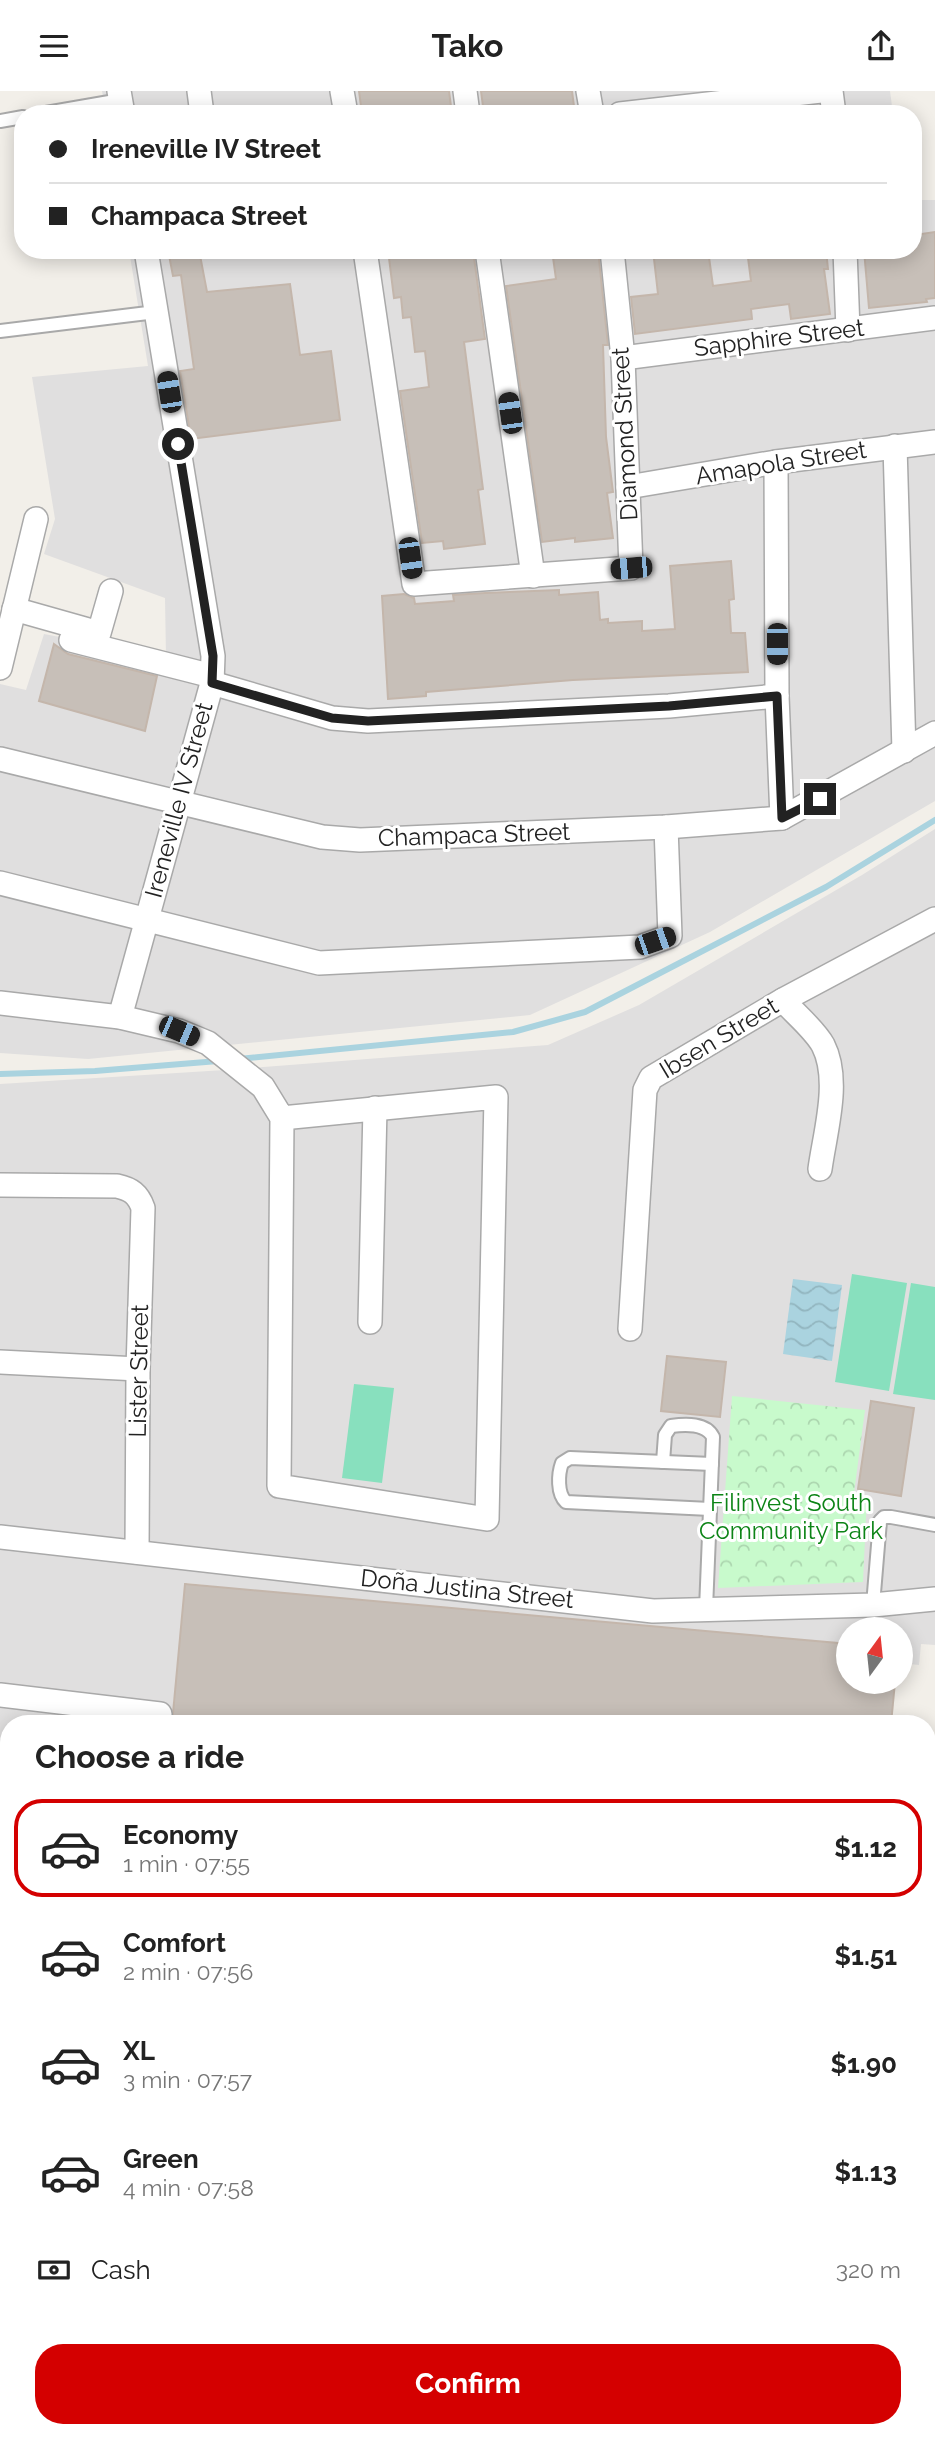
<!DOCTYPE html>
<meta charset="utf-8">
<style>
:root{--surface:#fff;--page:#f6f6f6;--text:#222;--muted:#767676;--line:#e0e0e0;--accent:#d40000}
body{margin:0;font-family:Raleway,sans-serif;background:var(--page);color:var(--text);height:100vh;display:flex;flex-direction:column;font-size:26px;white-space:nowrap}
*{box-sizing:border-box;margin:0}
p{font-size:23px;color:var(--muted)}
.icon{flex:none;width:38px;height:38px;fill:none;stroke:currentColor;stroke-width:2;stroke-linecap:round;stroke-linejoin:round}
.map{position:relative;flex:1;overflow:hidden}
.panel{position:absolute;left:0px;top:1624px;width:936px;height:723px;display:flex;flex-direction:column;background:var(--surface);border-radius:28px 28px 0 0;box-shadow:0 4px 18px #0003}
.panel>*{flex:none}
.hud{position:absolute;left:14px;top:14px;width:908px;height:154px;border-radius:28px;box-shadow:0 4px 18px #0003;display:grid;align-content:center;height:154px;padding:0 35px;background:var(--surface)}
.needle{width:46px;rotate:15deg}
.fabs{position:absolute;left:836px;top:1526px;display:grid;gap:14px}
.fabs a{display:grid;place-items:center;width:77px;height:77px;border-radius:50%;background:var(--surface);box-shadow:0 4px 18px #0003;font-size:35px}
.end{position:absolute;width:32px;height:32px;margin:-16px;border:9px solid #222;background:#fff;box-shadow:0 0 0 4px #fff}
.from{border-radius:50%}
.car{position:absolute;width:21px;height:42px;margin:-21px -10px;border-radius:9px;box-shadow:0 0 5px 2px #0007;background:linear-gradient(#222 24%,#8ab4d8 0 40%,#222 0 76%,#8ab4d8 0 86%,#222 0)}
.hud b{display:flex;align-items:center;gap:24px;height:66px;font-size:26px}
.hud b+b{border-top:2px solid var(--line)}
.hud i{width:18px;height:18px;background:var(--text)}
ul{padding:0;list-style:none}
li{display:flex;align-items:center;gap:21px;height:98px;margin:0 14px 10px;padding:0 21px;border:4px solid transparent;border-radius:28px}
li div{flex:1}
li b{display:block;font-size:26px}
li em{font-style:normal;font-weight:700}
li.on{border-color:var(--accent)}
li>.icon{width:63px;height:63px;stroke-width:1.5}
h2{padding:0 35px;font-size:32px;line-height:84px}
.pay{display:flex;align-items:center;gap:18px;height:77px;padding:0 35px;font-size:26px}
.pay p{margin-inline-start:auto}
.primary-button{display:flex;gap:14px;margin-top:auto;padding:14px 35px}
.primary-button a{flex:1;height:80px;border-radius:28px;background:var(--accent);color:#fff;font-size:28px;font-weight:700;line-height:80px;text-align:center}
header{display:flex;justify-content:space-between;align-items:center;height:91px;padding:0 35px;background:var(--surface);font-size:32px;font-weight:700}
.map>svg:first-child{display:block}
.residential{fill:#e0dfdf}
.grass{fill:url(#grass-dots)}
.park{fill:url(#park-crowns)}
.pitch{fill:#88e0be}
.water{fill:url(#water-waves)}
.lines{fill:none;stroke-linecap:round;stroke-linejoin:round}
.stream{stroke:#aad3df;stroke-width:6}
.building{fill:#c7bfb8;stroke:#c4b6ab;stroke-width:2}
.service-casing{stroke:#a9a9a9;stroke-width:16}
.minor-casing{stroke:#a9a9a9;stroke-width:26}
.service{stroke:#fff;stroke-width:12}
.minor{stroke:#fff;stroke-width:23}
.route{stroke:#222;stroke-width:9}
.labels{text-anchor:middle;stroke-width:6;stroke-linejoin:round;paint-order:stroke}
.street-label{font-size:24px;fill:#222;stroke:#fff}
.park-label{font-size:24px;fill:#0c8416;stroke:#fff}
</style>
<header><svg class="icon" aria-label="menu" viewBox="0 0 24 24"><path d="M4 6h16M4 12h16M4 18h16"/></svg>Tako<svg class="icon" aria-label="share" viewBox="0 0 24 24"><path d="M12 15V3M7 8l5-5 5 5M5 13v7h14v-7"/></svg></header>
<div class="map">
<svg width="935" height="2346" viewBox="0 0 935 2346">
<defs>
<pattern id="grass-dots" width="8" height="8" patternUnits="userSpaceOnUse" patternTransform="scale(1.75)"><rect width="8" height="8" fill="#cdebb0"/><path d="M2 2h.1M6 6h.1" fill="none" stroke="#b0c997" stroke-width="1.8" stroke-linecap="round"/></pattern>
<pattern id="park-crowns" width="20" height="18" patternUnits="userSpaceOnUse" patternTransform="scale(1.75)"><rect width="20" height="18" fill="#c8facc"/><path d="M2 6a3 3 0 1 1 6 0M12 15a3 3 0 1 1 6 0" fill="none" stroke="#acd6af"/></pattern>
<pattern id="water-waves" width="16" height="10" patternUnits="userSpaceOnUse" patternTransform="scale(1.75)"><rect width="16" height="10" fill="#aad3df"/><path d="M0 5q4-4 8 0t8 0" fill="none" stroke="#92b5bf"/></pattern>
</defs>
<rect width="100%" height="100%" fill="#f2efe9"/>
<g class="residential">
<path d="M102 0H890L893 23H106Z"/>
<path d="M914 109H935V710L710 841 530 924 88 968 0 962V593L26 599 44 543 166 566 165 507 44 463 55 428 32 286 148 275 129 159H914Z"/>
<path d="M935 738V1554L921 1553 919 1574 901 1572V1538H849V1566L187 1492 171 1633H9V2338H35L15 2346H0V993L225 979 548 954 639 914 862 784Z"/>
</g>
<g class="grass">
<path d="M107 2338H605L563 2346H110Z"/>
<path d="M624 2338H821V2346H659Z"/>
</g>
<path class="park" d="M732 1305 865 1319 854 1402 867 1405 863 1491 718 1497Z"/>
<g class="pitch">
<path d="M852 1183 907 1192 889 1300 835 1291Z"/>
<path d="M911 1192 935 1196V1309L893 1303Z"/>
<path d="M354 1293 394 1297 382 1392 342 1387Z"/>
</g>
<path class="water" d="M793 1188 842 1194 832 1270 783 1263Z"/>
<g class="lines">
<g class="stream">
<path d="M239 968 513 941 585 921 826 796 935 729"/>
<path d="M0 983 95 980 218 970"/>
</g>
</g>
<g class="building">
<path d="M359 0H449L452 23H362Z"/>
<path d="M481 0H572L575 23H484Z"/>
<path d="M935 141V207L926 208 927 211 869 217 864 159H914V144Z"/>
<path d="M168 159H199L207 201 290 193 300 264 331 260 340 329 191 348 180 280 194 278 181 184 173 185Z"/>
<path d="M388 159H473L485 248 464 251 483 398 478 399 485 453 444 458 443 450 422 452 400 300 429 296 425 260 415 261 411 226 403 227 401 206 394 207Z"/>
<path d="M552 159H598L608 254H603L606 346 613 401 607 402 613 447 575 451V447L542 451 506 195 556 188Z"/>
<path d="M653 159H708L713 195 751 190 747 159H826L828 178H824L830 223 791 228 789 213 751 218 752 228 635 243 631 206 658 203Z"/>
<path d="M731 470 734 508 729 509 731 542H745L748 581 573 589 426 601V605L388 608 382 505 404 503 414 507 415 513 454 510 453 504 485 502 559 499V504L598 501 600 529 608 528V532L642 530V540L675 538 670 475Z"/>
<path d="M54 553 68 563 157 585 145 640 39 610Z"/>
<path d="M667 1265 726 1271 720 1326 661 1320Z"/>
<path d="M871 1310 914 1317 901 1405 858 1398Z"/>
<path d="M185 1493 849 1553V1591H895L891 1633H172Z"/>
</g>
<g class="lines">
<g class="service-casing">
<g id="service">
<path d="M40 23 121 9"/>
<path d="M0 30 23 26"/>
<path d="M0 240 156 221"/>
<path d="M663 1371 665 1344 671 1335C686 1333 706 1332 713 1346L706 1518"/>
<path d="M710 1418 566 1411C557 1403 558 1383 562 1372L570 1367 712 1373"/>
<path d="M873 1514 880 1430 884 1426H891L935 1434"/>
<path d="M783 2338 784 2346"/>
<path d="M842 2346 843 2338"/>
</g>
</g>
<g class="minor-casing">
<g id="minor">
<path d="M119 0 123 23"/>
<path d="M199 0 202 23"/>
<path d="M342 0 346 23"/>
<path d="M465 0 468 23"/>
<path d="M588 0 592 23"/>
<path d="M831 0 834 23"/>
<path d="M620 23 821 0"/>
<path d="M365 159 414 493 631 477 623 267 612 159"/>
<path d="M487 159 533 485"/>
<path d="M845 159 848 239"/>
<path d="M623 267 935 227"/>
<path d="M895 355 904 660"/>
<path d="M776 371 777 605 782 727"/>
<path d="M628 396 776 371 935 351"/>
<path d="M14 518 99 542 111 500"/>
<path d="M71 549 212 585"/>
<path d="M0 577 36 428"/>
<path d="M212 592 332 627 368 630 669 615 777 605"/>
<path d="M0 668 322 746 360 749 666 736 782 727 935 642"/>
<path d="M0 792 319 872 640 856 670 845 666 736"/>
<path d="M783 909C795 923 814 938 823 954 841 989 825 1041 820 1078"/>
<path d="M0 912 120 926 179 940 208 952 263 996 282 1027 279 1395 487 1428 496 1006 282 1027"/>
<path d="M120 926 212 592 213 565 146 159"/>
<path d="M0 1094 117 1095C131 1098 138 1103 143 1117L138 1278 137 1461"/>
<path d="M370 1231 375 1017"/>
<path d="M630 1238 645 999 651 987 783 909 935 828"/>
<path d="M0 1271 138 1278"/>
<path d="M0 1446 653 1520 873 1514 935 1508"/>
<path d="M0 1604 160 1623"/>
<path d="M0 2276 9 2272"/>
</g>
</g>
<use href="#service" class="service"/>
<use href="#minor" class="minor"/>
</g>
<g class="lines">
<path class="route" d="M178 353 213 565 212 592 332 627 368 630 669 615 777 605 782 727 820 708"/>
</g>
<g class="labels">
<g class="street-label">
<text transform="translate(779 247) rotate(-7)" y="8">Sapphire Street</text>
<text transform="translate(625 343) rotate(-93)" y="8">Diamond Street</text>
<text transform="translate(781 372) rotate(-9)" y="8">Amapola Street</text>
<text transform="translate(179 709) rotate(-75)" y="8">Ireneville IV Street</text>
<text transform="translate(474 744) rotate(-2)" y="8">Champaca Street</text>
<text transform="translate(719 947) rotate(-31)" y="8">Ibsen Street</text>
<text transform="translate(139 1280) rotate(-89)" y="8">Lister Street</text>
<text transform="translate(467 1498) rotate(6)" y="8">Doña Justina Street</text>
</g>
<g class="park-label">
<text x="791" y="1420">Filinvest South<tspan x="791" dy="28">Community Park</tspan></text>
</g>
</g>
</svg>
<div class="fabs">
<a><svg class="needle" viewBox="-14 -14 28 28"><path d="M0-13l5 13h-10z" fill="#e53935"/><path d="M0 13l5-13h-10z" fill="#767676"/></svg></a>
</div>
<i class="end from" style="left:178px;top:353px"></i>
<i class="end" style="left:820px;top:708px"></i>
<i class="car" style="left:169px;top:301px;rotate:351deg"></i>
<i class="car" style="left:510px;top:322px;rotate:352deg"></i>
<i class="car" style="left:410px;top:467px;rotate:172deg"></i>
<i class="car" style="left:631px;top:477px;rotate:265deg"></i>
<i class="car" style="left:777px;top:553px;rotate:180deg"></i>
<i class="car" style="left:655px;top:850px;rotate:71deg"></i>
<i class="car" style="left:179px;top:940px;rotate:113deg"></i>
<div class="hud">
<b><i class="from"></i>Ireneville IV Street</b>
<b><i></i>Champaca Street</b>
</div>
<section class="panel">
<h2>Choose a ride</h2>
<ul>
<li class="on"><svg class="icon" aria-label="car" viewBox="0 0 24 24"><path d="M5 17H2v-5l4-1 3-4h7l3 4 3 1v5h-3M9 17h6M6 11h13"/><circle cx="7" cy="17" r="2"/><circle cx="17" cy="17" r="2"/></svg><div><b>Economy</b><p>1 min · 07:55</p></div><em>$1.12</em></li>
<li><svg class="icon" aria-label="car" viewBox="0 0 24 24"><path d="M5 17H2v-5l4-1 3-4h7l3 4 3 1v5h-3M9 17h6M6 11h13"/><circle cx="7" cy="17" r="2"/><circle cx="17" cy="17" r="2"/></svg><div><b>Comfort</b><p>2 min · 07:56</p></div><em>$1.51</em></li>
<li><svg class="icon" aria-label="car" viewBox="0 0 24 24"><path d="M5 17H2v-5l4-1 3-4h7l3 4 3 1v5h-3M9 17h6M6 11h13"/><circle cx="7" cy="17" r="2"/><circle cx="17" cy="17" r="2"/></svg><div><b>XL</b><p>3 min · 07:57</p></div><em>$1.90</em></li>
<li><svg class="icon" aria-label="car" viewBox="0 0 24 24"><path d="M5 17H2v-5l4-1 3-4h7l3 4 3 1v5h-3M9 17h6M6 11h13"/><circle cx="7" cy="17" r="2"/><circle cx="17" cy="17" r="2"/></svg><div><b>Green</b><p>4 min · 07:58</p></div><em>$1.13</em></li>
</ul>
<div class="pay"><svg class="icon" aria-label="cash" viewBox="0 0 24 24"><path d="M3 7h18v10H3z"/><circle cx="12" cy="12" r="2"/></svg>Cash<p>320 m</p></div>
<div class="primary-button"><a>Confirm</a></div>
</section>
</div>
